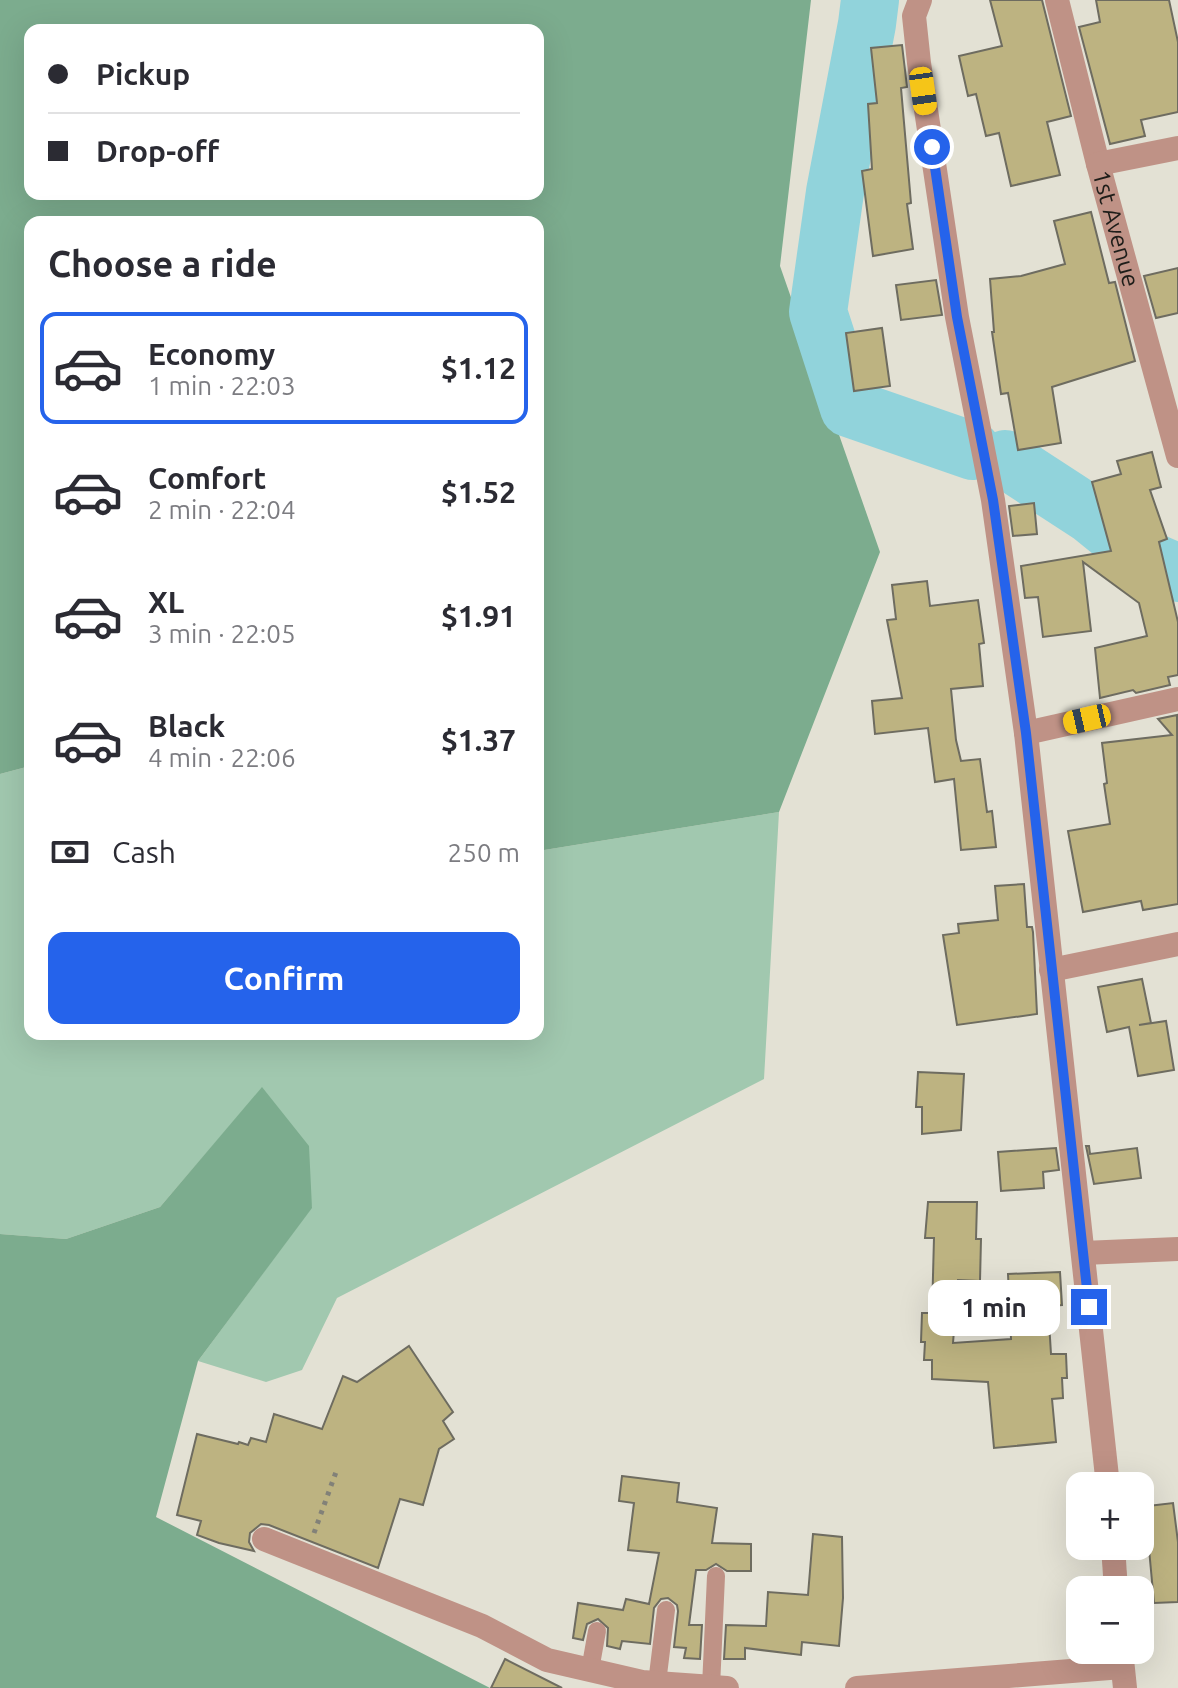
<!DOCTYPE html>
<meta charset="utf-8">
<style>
:root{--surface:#fff;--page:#f7f7f7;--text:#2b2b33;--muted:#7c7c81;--line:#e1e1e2;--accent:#2563eb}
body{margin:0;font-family:Ubuntu,sans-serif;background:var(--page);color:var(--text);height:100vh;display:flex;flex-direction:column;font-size:30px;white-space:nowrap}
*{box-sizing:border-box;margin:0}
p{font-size:26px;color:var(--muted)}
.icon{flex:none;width:44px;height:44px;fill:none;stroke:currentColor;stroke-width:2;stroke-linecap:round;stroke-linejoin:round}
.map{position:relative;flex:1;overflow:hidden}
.panel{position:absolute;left:24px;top:216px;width:520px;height:824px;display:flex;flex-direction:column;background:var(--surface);border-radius:16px;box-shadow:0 8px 32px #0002}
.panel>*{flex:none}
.guide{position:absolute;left:24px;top:24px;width:520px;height:176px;border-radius:16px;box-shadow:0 8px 32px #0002;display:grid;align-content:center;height:176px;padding:0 24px;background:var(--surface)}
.controls{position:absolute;left:1066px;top:1472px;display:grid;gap:16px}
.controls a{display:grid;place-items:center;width:88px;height:88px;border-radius:16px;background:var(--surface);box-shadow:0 8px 32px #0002;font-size:40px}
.end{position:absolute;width:36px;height:36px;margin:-18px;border:10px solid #2563eb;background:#fff;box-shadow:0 0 0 4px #fff}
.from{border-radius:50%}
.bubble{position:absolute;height:56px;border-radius:16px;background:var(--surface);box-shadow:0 8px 32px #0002;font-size:26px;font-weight:700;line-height:56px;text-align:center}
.car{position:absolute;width:24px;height:48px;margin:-24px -12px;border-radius:10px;box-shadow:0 0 6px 2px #0007;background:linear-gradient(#f5c518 24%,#345 0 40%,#f5c518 0 76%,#345 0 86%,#f5c518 0)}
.guide b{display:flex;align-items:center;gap:28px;height:76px;font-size:30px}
.guide b+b{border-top:2px solid var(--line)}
.guide i{width:20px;height:20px;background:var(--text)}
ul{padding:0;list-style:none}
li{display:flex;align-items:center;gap:24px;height:112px;margin:0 16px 12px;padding:0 8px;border:4px solid transparent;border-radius:16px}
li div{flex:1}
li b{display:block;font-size:30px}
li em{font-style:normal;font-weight:700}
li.selected{border-color:var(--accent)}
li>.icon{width:72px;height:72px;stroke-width:1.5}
h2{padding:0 24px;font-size:36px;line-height:96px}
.pay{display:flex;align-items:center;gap:20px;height:88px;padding:0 24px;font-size:30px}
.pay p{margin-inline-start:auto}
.action{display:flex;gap:16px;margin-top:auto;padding:16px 24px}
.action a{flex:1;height:92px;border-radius:16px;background:var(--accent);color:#fff;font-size:32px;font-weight:700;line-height:92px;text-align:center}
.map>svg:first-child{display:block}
.green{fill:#a1c8af}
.forest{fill:#7cac8e;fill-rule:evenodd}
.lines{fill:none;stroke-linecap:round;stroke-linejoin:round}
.river{stroke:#91d3db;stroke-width:58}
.building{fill:#bdb381;stroke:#6e6c60;stroke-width:2}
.path{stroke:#828178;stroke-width:5;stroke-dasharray:4 6;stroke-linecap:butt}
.lane{stroke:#bf9286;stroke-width:18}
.street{stroke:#bf9286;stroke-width:24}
.route{stroke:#2563eb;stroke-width:10}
.labels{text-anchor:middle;stroke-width:6;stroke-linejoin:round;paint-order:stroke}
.street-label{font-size:24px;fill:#1e1d19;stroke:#e3e1d4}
</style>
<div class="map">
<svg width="1178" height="1688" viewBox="0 0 1178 1688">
<rect width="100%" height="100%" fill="#e3e1d4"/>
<path class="green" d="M30 766V1034H538V851L779 812 764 1079 337 1298 302 1370 266 1382 198 1361 312 1207 262 1088 160 1207 66 1239 0 1234V774Z"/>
<g class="forest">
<path d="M0 0H811L780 266 880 552 779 812 538 851V222H30V766L0 774ZM30 30H538V194H30Z"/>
<path d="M262 1087 309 1146 312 1208 198 1361 156 1517 490 1688H0V1234L66 1239 160 1207Z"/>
</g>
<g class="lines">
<g class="river">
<path d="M870 0 867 24 835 192 818 312 849 408 973 451"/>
<path d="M1005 459 1091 515 1144 558 1178 573"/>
</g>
</g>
<g class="building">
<path d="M990 0H1042L1071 116 1047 122 1060 175 1011 186 999 133 986 136 976 94 968 96 959 56 1002 46Z"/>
<path d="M1096 0H1169L1178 42V112L1141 120 1145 136 1110 144 1079 27 1100 22Z"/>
<path d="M902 45 907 87 901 88 911 203 907 204 913 249 873 256 862 171 872 169 868 104 877 103 871 48Z"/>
<path d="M1091 212 1109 283 1115 282 1135 361 1052 387 1061 443 1018 450 1008 393 1001 394 992 332H994L990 279 1021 276 1065 264 1054 221Z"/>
<path d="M1178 268V313L1156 318 1144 276Z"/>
<path d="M936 280 942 315 901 320 896 285Z"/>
<path d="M882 328 890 386 854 391 846 333Z"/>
<path d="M1152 452 1161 487 1150 490 1167 539 1159 542 1178 622V675L1168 677 1170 685 1136 693 1133 690 1100 698 1095 648 1147 636 1139 603 1083 562 1091 631 1043 637 1038 597 1025 598 1021 566 1111 551 1092 482 1121 474 1117 461Z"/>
<path d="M1034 503 1037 534 1013 536 1009 506Z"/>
<path d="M927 581 930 606 978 600 984 643 979 644 983 686 951 689 956 740 961 761 980 759 987 812 992 811 996 847 961 850 954 779 935 782 928 728 875 734 872 701 902 698 887 620 896 619 892 585Z"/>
<path d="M1177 715 1178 904 1143 910 1141 901 1083 912 1068 831 1110 824 1104 784 1107 783 1102 743 1172 735 1158 719Z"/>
<path d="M1024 884 1027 927H1032L1033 932 1037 1014 957 1025 943 935 959 933 958 924 998 920 995 886Z"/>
<path d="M1142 979 1151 1023 1139 1025 1166 1021 1174 1070 1138 1076 1129 1027 1107 1032 1098 987Z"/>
<path d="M918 1072 964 1074 961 1130 922 1134V1107H916Z"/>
<path d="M1086 1146H1089L1090 1154 1137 1148 1141 1178 1094 1184Z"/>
<path d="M1056 1148 1059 1170 1043 1172 1044 1188 1001 1191 998 1152Z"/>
<path d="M928 1202H977L976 1239H981L980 1281 958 1280 953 1343 1011 1339 1008 1274 1060 1272 1062 1305 1048 1306 1051 1354H1066L1067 1378H1062L1063 1398 1052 1399 1056 1442 994 1448 988 1382 932 1379V1360H924L925 1342H921L922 1313H932L934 1238H925Z"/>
<path d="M409 1346 453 1412 443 1421 454 1439 439 1449 423 1505 400 1499 378 1568 269 1525 261 1524 250 1533 249 1542 254 1551 219 1543 197 1535 201 1521 177 1515 197 1434 238 1444 239 1442 248 1445 251 1438 266 1442 274 1414 322 1429 343 1376 357 1382Z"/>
<path d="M622 1476 679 1483 677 1502 717 1508 712 1543 751 1544V1571H727L716 1564 706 1570H696L689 1625H702L700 1659 684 1658 686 1648 674 1647 678 1611 677 1605 668 1598 661 1599 654 1608 650 1644 622 1641 620 1649 607 1646 608 1628 598 1619 587 1624 583 1640 573 1638 578 1603 623 1610 626 1599 649 1604 659 1553 628 1550 634 1503 619 1501Z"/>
<path d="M1173 1503 1178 1542V1602L1154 1603 1148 1538 1140 1539V1507Z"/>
<path d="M813 1534 842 1537 843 1598 839 1646 802 1642 801 1655 745 1648V1659H724L726 1625 766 1626 768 1592 808 1595Z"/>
<path d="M505 1659 562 1688H491Z"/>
</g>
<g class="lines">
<path class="path" d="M314 1533 336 1472"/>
<g class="lane">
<path d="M590 1670 597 1631"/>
<path d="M657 1683 666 1610"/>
<path d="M711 1687 716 1576"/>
</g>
<g class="street">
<path d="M920 0 914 16 919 63 957 317 993 500 1026 733 1108 1486"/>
<path id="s1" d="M1057 0 1098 164 1178 456"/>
<path d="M1098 164 1178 148"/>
<path d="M1026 733 1178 699"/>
<path d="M1051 970 1178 944"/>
<path d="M1083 1253 1178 1249"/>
<path d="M264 1539 482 1626 547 1660 642 1682 727 1688"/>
<path d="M1113 1546 1116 1590"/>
<path d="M1121 1650 1125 1688"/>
<path d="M857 1688 1122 1667"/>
</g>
</g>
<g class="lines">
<path class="route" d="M932 147 957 317 993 500 1026 733 1089 1307"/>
</g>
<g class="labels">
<g class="street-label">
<text dy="8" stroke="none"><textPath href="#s1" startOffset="236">1st Avenue</textPath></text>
</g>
</g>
</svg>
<div class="controls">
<a>+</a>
<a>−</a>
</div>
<i class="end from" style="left:932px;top:147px"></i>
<i class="end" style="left:1089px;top:1307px"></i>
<div class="bubble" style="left:928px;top:1280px;width:132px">1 min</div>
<i class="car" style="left:923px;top:91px;rotate:172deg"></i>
<i class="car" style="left:1087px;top:719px;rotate:257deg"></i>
<div class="guide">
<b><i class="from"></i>Pickup</b>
<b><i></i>Drop-off</b>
</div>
<section class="panel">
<h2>Choose a ride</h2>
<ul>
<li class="selected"><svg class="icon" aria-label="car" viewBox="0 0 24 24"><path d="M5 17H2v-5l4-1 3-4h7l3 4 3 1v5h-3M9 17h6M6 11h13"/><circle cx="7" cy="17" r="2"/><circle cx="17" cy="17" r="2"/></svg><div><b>Economy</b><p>1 min · 22:03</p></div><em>$1.12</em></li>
<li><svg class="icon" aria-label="car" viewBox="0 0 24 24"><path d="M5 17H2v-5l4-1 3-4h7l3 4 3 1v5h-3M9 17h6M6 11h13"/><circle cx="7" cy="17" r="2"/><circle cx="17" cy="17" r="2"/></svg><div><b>Comfort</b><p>2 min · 22:04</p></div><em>$1.52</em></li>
<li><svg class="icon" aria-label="car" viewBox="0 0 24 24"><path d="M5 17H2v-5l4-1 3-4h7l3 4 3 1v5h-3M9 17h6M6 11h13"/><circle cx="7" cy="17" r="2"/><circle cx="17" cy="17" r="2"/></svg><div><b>XL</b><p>3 min · 22:05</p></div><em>$1.91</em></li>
<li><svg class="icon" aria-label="car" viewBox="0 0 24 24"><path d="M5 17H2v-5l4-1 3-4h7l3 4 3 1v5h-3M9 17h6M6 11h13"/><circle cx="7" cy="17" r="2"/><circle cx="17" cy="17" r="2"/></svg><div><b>Black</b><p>4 min · 22:06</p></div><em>$1.37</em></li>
</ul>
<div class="pay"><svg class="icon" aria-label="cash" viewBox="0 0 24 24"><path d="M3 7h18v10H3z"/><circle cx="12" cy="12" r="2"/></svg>Cash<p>250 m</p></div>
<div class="action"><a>Confirm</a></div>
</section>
</div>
